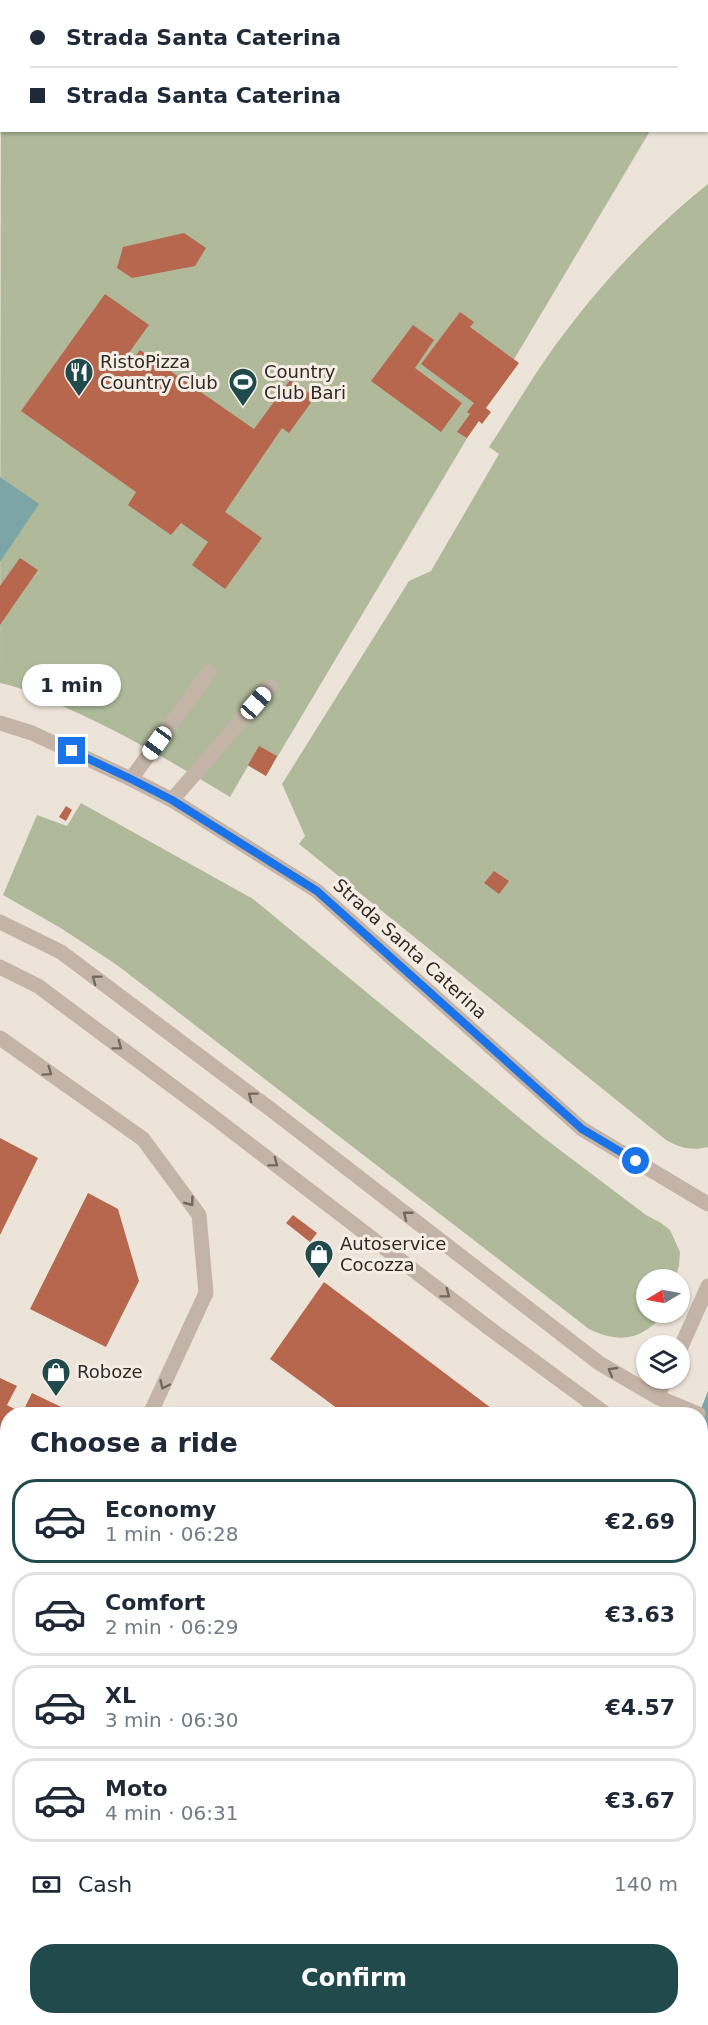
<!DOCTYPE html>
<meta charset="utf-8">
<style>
:root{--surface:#fff;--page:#f6f6f7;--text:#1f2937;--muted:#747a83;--line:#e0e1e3;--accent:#214a4d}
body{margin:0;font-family:"DejaVu Sans",sans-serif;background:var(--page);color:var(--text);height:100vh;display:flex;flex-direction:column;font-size:22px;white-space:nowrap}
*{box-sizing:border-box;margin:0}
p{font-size:20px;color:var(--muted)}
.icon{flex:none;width:33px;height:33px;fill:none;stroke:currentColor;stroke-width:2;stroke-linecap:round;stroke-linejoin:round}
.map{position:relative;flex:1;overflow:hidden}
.side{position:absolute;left:0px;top:1407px;width:708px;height:618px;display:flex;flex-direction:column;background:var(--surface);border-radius:24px 24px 0 0;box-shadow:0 2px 4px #0004}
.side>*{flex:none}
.banner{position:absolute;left:0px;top:0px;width:708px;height:132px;box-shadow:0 2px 4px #0004;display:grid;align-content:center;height:132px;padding:0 30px;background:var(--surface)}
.needle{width:39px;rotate:260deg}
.controls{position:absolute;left:636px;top:1269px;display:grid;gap:12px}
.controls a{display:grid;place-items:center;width:54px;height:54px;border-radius:50%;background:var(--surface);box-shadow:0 2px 4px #0004;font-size:30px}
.end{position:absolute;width:27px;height:27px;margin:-14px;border:8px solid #1a73e8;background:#fff;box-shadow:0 0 0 3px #fff}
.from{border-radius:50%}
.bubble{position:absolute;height:42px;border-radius:21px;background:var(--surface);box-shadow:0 2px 4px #0004;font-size:20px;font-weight:700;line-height:42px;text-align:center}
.car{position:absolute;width:18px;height:36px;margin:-18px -9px;border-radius:8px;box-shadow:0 0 4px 2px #0007;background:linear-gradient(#fff 24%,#345 0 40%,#fff 0 76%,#345 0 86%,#fff 0)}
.banner b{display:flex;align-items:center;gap:21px;height:57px;font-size:22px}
.banner b+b{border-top:2px solid var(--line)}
.banner i{width:15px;height:15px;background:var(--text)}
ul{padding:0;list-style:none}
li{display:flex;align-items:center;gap:18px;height:84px;margin:0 12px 9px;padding:0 18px;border:3px solid var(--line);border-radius:24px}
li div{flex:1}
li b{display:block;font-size:22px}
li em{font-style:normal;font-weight:700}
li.selected{border-color:var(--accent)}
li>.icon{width:54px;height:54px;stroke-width:1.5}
h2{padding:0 30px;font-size:27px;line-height:72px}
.pay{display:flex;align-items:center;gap:15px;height:66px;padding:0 30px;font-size:22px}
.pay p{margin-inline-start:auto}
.primary-button{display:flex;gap:12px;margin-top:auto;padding:12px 30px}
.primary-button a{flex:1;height:69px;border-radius:24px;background:var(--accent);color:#fff;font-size:24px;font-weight:700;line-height:69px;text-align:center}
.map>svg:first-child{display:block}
.green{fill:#b0ba9b}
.water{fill:#7ba5a7}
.building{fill:#b7674d}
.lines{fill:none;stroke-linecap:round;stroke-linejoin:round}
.minor{stroke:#c4b4a7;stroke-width:15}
.oneway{stroke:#736860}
.route{stroke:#1a73e8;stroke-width:8}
.labels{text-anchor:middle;stroke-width:6;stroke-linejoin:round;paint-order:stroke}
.poi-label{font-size:18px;fill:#312a26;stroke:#f6eee4;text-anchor:start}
.street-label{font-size:18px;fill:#312a26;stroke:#f6eee4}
</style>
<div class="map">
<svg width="708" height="2025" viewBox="0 0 708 2025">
<rect width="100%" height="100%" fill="#ede4d9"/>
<g class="green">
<path d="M309 0H708V47L706 2 308 1Z"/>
<path d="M1 55 2 130 650 131 266 776 248 766 230 797C177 765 125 734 69 709 46 698 24 688 0 683Z"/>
<path d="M708 184V1147C691 1151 680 1148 666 1140L299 844 305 836 282 784 409 581 431 571 499 454 489 447C511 414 531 379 554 347 598 287 649 231 708 184Z"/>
<path d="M81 803 253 899 544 1138 646 1215 661 1223 670 1230 680 1252 679 1266 675 1279 646 1280V1312L664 1313C643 1340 620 1344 589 1329L117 965 59 927 3 895 37 815 67 826Z"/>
</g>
<g class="water">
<path d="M0 477 39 504 0 562Z"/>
<path d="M708 1391V1981L701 1999 700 1414H699Z"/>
<path d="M452 2018H693L690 2025H449Z"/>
</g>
<g class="building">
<path d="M184 233 206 248 195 266 132 278 117 268 123 247Z"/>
<path d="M105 294 149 325 120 365 126 369 140 350 254 429 290 380 315 397 289 433 282 428 225 512 262 538 225 589 192 565 208 542 181 523 171 535 128 505 136 492 21 411Z"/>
<path d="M460 312 474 322 470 327 519 363 486 408 491 412 482 424 479 421 467 438 457 432 470 414 467 412 474 403 421 364Z"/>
<path d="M413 325 434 340 415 368 462 403 441 432 371 381Z"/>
<path d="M20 558 38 570 0 625V586Z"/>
<path d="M259 746 277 756 266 776 248 765Z"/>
<path d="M66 806 72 810 66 821 59 817Z"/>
<path d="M494 871 509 881 499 894 484 883Z"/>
<path d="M0 1138 38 1158 0 1235Z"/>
<path d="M88 1193 118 1209 139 1281 106 1347 30 1309Z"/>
<path d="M293 1215 317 1233 310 1242 286 1223Z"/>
<path d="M324 1282 499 1414H345L270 1359Z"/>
<path d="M0 1378 17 1386 7 1405 22 1413 32 1393 76 1414H8V1463L0 1460Z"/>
</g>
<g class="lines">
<g class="minor">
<path d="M0 723 32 733 131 779 172 800 317 891 582 1129 708 1204"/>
<path d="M131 779 209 672"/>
<path d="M172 800 270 687"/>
<path d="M0 922 61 952 273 1111 599 1363 657 1397 698 1414"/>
<path d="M0 967 38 986 211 1115 489 1328 606 1414"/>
<path d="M0 1038 143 1139 199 1215 206 1293 150 1414"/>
<path d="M680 1349 708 1286"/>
<path d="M657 1397 666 1378"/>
<path d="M700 1461 708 1465"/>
<path d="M0 1684 8 1673"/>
</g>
</g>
<defs><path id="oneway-chevron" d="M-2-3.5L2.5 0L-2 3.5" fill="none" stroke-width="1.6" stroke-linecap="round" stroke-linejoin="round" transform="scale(1.5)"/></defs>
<g class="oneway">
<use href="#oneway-chevron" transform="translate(96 979) rotate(-143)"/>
<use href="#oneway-chevron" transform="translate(118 1046) rotate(37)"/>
<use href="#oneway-chevron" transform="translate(48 1072) rotate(35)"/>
<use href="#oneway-chevron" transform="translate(252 1096) rotate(-143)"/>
<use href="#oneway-chevron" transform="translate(274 1163) rotate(37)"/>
<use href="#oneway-chevron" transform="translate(190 1202) rotate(53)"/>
<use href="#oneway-chevron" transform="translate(407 1215) rotate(-142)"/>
<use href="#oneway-chevron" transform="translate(446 1294) rotate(37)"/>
<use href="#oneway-chevron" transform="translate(612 1371) rotate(-150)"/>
<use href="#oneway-chevron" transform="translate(164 1385) rotate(115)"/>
</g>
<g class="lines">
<path class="route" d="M72 751 131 779 172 800 317 891 582 1129 636 1161"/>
</g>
<defs>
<g id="restaurant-pin" transform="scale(1.5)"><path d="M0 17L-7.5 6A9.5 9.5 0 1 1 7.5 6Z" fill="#214a4d" stroke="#f6eee4"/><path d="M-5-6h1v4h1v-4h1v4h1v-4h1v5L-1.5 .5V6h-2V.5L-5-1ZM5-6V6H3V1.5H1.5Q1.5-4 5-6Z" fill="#fff"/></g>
<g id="stadium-pin" transform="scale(1.5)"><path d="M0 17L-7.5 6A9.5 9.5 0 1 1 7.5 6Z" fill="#214a4d" stroke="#f6eee4"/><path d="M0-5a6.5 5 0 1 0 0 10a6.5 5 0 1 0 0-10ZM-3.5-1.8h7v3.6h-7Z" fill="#fff"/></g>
<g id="shop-pin" transform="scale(1.5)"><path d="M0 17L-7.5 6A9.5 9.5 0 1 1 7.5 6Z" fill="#214a4d" stroke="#f6eee4"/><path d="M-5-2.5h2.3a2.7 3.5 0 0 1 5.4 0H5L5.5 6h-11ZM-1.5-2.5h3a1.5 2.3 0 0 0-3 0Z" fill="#fff"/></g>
</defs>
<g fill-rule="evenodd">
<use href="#restaurant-pin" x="79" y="372"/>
<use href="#stadium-pin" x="243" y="382"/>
<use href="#shop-pin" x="319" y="1254"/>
<use href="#shop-pin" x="56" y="1372"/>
</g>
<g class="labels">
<g class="poi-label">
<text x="100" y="368">RistoPizza<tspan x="100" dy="21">Country Club</tspan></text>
<text x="264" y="378">Country<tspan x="264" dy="21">Club Bari</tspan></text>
<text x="340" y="1250">Autoservice<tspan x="340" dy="21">Cocozza</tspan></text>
<text x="77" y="1378">Roboze</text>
</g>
<g class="street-label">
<text transform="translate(410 949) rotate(42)" y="6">Strada Santa Caterina</text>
</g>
</g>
</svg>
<div class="controls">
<a><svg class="needle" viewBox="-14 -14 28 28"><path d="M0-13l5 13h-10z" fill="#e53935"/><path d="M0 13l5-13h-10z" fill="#747a83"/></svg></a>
<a><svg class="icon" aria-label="layers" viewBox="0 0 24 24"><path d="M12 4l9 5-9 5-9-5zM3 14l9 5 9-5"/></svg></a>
</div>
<i class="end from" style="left:636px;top:1161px"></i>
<i class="end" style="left:72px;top:751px"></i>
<div class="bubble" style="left:22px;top:664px;width:99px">1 min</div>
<i class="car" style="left:256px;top:703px;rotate:41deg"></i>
<i class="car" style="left:157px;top:743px;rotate:216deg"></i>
<div class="banner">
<b><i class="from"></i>Strada Santa Caterina</b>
<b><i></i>Strada Santa Caterina</b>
</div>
<section class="side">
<h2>Choose a ride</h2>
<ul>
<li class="selected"><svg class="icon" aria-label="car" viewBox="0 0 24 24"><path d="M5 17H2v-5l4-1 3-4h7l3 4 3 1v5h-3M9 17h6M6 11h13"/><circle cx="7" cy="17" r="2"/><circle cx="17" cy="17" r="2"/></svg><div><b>Economy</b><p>1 min · 06:28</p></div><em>€2.69</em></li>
<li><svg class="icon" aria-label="car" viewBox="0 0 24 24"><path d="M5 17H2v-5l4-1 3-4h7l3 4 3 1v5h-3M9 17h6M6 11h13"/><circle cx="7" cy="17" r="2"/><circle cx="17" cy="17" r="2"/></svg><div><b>Comfort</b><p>2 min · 06:29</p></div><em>€3.63</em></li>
<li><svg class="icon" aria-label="car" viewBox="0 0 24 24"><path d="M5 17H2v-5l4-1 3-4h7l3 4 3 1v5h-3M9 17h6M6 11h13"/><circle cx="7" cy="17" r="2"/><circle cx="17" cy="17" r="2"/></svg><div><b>XL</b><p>3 min · 06:30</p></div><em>€4.57</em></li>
<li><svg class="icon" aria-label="car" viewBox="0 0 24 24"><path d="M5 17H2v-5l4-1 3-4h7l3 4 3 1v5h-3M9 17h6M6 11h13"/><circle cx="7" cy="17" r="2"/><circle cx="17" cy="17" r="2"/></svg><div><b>Moto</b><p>4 min · 06:31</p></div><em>€3.67</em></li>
</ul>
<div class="pay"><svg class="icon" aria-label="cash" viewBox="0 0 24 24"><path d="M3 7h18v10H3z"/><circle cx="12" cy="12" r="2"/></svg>Cash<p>140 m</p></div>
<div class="primary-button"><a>Confirm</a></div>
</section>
</div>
